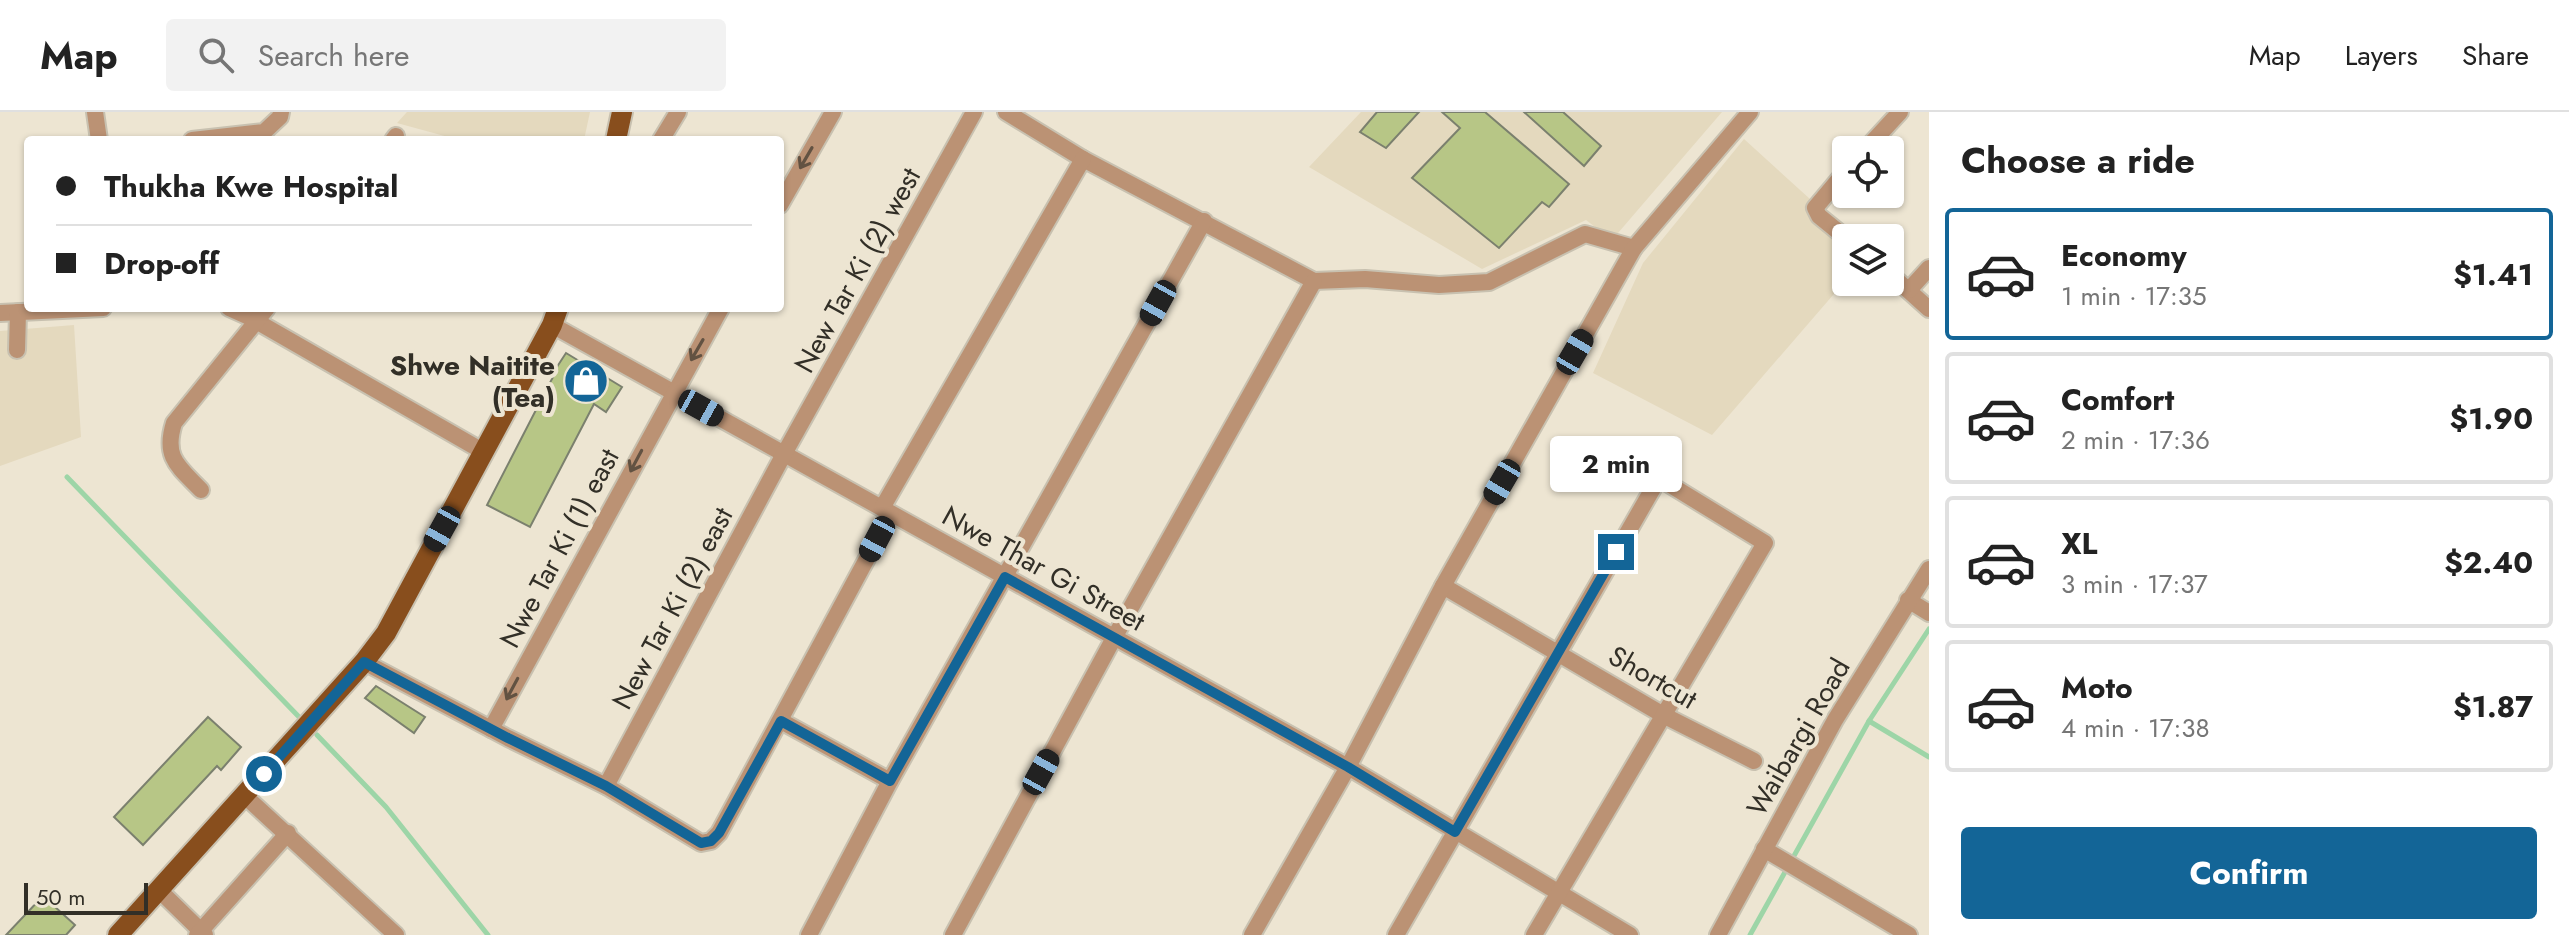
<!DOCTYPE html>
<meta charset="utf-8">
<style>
:root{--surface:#fff;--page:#f2f2f2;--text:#222;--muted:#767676;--line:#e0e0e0;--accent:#136597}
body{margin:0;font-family:Jost,sans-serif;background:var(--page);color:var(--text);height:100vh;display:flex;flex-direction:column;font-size:30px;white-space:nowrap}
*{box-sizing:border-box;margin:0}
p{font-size:26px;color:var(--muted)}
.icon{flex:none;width:44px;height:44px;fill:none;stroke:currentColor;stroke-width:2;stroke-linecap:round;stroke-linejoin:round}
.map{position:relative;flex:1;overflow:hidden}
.side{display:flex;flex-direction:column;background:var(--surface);width:640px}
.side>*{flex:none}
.top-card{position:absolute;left:24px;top:24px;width:760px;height:176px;border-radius:8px;box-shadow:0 2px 6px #0004;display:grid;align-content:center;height:176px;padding:0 32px;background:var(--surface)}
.tools{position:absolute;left:1832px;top:24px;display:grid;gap:16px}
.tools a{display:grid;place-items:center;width:72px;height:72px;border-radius:8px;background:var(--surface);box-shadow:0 2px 6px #0004;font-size:40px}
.scale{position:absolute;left:24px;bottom:20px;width:124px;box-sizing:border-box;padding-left:8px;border:4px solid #322f27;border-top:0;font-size:22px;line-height:28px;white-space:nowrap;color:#322f27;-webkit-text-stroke:6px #ede5d2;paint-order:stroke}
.end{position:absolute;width:36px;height:36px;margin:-18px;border:10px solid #136597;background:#fff;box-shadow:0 0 0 4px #fff}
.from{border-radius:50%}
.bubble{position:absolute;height:56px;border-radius:8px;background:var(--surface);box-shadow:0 2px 6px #0004;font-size:26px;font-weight:700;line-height:56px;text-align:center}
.car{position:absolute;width:24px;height:48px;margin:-24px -12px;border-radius:10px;box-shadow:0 0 6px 2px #0007;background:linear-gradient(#222 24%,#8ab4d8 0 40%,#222 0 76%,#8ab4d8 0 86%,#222 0)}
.top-card b{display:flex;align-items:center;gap:28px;height:76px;font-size:30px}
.top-card b+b{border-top:2px solid var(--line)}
.top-card i{width:20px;height:20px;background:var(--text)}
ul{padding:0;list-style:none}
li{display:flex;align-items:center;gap:24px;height:132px;margin:0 16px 12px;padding:0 16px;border:4px solid var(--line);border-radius:8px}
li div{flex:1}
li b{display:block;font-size:30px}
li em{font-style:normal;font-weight:700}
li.current{border-color:var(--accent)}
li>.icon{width:72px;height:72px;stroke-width:1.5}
h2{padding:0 32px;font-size:36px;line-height:96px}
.cta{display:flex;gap:16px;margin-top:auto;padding:16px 32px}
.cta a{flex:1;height:92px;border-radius:8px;background:var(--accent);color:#fff;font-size:32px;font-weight:700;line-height:92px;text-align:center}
header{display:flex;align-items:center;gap:48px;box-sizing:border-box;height:112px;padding:0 40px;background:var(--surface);border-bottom:2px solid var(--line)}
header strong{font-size:38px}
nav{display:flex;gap:44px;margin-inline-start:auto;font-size:28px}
.search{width:560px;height:72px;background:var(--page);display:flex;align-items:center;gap:20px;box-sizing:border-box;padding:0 28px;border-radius:8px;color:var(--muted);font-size:30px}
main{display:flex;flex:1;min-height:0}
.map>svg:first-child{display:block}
.built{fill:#e4d9be}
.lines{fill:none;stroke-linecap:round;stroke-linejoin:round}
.stream{stroke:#9dd5a7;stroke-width:5}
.building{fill:#b7c686;stroke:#7b806e;stroke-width:2}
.minor-casing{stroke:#c8c1b0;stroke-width:20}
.major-casing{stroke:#c8c1b0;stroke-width:24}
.minor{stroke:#bb9274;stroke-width:16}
.major{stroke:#884e1d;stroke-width:20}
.oneway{stroke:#625242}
.route{stroke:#136597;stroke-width:10}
.labels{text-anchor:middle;stroke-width:8;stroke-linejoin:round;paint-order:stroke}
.street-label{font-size:28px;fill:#322f27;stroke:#ede5d2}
.poi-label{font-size:28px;font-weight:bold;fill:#322f27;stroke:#ede5d2;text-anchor:end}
</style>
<header>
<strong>Map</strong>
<div class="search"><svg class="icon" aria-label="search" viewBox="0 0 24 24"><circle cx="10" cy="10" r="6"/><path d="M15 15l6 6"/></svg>Search here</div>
<nav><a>Map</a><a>Layers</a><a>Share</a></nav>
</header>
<main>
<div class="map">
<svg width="1929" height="823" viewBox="0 0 1929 823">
<rect width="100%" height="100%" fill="#ede5d2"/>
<g class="built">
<path d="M407 0H590L584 28H459L397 11Z"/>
<path d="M1361 0H1722L1612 128 1586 108 1482 157 1309 55Z"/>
<path d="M1744 27 1853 126H1846V168L1712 323 1593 261 1643 151Z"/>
<path d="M74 213 81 325 0 354V219Z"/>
</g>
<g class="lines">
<g class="stream">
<path d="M67 365 301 607"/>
<path d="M1869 609 1929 645"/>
<path d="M317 623 386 695 488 823"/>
<path d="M1750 823 1869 609 1929 517"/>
</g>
</g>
<g class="building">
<path d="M1377 0H1419L1386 36 1360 20Z"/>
<path d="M1442 0H1485L1569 72 1549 95 1542 90 1499 136 1412 66 1460 16Z"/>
<path d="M1524 0H1563L1601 34 1584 54Z"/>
<path d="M566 241 622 275 606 300 594 292 530 415 487 393 553 265 551 264Z"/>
<path d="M376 574 425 605 414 621 365 586Z"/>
<path d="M208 605 241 635 221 658 217 654 143 733 114 705Z"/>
<path d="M43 784 75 813 66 823H6Z"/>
</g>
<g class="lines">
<g class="minor-casing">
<g id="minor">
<path d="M95 0 99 28"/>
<path d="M1006 0 1083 47 1314 169 1365 167 1439 173 1489 170 1585 122 1634 136"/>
<path d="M192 28 264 20 280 5 281 0"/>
<path d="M393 28 396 24"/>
<path d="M661 28 678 0"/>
<path d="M1865 38 1900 0"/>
<path d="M1846 59 1815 96 1819 104 1846 126"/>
<path d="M780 93 833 0"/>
<path d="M1890 162 1929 197"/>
<path d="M1909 178 1929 156"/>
<path d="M229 196 249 205 484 340"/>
<path d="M0 201 103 196"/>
<path d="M552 213 1348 655 1630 823"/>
<path d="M17 238 18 200"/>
<path d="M201 378C179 355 163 346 174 311L267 196"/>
<path d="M882 396 1083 47"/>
<path d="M1443 474 1665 604 1754 649"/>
<path d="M1908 488 1929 501"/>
<path d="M364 550 508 626 606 674 701 731 711 729 719 721 891 402"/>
<path d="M781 609 890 669"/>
<path d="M491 617 721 196"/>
<path d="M606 674 784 342 974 0"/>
<path d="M245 684 396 823"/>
<path d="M1764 737 1909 823"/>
<path d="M159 778 205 823"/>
<path d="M197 823 288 721"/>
<path d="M809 823 890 669 1204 109"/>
<path d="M953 823 1115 524 1314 169"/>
<path d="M1252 823 1348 655 1443 474 1634 136 1750 0"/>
<path d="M1396 823 1659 366 1765 431 1534 823"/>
<path d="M1718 823 1835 608 1929 457"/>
</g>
</g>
<g class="major-casing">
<g id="major">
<path d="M616 28 622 0"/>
<path d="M118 823 364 550 386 521 552 213 558 196"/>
</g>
</g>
<use href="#minor" class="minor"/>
<use href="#major" class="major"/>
</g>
<defs><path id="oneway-shaft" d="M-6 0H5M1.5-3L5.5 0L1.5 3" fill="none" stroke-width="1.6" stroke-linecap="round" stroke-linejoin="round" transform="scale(2)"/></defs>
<g class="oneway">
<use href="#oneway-shaft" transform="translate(806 46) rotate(120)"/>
<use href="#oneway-shaft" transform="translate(697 238) rotate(120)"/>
<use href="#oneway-shaft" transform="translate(636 349) rotate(118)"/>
<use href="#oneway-shaft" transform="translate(512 577) rotate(118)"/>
</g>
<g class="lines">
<path class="route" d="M264 662 364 550 508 626 606 674 701 731 711 729 719 721 781 609 890 669 1005 465 1348 655 1455 720 1616 440"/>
</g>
<defs>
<g id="shop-disc" transform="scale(2.3)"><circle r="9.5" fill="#136597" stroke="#ede5d2"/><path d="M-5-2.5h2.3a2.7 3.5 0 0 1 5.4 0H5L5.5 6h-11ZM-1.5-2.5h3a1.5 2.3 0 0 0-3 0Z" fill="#fff"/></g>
</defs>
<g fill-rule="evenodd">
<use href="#shop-disc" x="586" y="269"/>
</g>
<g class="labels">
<g class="street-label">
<text transform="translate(857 158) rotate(-61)" y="10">New Tar Ki (2) west</text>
<text transform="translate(559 436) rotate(-62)" y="10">Nwe Tar Ki (1) east</text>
<text transform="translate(1044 456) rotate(29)" y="10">Nwe Thar Gi Street</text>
<text transform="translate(672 496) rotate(-62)" y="10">New Tar Ki (2) east</text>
<text transform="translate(1653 565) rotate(30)" y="10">Shortcut</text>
<text transform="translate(1798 625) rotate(-60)" y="10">Waibargi Road</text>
</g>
<g class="poi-label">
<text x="555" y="263">Shwe Naitite<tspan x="555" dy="32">(Tea)</tspan></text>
</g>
</g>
</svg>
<div class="tools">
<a><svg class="icon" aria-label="locate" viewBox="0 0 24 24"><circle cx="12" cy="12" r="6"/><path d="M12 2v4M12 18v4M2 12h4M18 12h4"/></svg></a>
<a><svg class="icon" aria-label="layers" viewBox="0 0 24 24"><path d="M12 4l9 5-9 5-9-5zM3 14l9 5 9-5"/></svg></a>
</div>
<div class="scale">50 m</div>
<i class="end from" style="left:264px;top:662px"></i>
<i class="end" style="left:1616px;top:440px"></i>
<div class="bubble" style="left:1550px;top:324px;width:132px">2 min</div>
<i class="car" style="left:1158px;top:191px;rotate:209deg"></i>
<i class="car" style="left:1575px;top:240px;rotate:30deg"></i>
<i class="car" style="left:701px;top:296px;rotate:119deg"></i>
<i class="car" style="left:1502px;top:370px;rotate:210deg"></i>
<i class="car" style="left:442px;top:417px;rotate:209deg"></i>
<i class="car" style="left:877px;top:427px;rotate:208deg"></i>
<i class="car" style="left:1041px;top:660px;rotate:29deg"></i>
<div class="top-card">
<b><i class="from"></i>Thukha Kwe Hospital</b>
<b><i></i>Drop-off</b>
</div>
</div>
<section class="side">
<h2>Choose a ride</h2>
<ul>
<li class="current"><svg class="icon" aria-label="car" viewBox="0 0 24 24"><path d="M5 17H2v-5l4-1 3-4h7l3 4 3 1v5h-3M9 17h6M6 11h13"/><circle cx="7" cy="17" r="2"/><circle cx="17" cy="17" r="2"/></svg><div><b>Economy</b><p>1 min · 17:35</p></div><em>$1.41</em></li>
<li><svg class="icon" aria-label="car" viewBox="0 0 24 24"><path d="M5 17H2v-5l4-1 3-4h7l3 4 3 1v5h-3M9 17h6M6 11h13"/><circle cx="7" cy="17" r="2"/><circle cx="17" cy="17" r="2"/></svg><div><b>Comfort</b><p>2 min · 17:36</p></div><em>$1.90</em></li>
<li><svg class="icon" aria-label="car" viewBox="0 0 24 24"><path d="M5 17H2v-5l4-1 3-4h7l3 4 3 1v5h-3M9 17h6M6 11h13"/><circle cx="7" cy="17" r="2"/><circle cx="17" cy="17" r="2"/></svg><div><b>XL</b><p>3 min · 17:37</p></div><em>$2.40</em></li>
<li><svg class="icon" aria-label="car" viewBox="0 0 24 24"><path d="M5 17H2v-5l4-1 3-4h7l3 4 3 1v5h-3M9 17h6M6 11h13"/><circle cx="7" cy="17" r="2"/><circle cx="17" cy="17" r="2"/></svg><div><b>Moto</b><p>4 min · 17:38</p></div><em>$1.87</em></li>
</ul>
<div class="cta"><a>Confirm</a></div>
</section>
</main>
